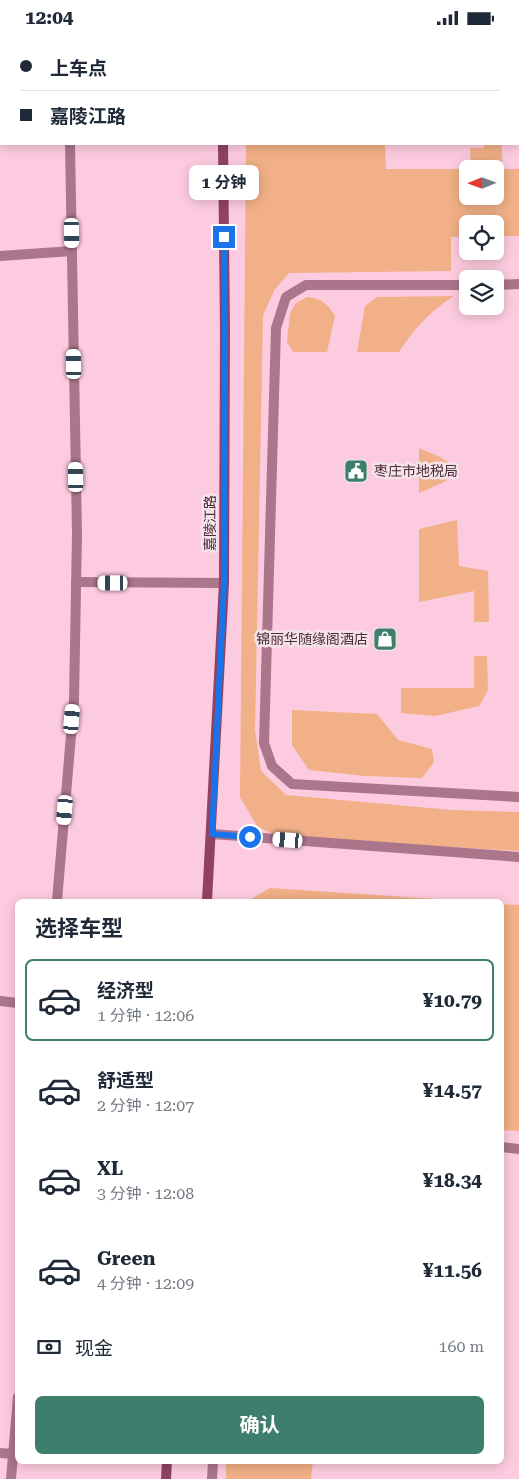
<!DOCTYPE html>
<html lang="zh">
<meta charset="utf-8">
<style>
:root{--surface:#fff;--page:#f6f6f7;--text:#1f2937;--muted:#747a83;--line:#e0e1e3;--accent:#3e7e6c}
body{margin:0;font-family:"Roboto Serif","Noto Sans SC",serif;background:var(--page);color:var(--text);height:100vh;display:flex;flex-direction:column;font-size:19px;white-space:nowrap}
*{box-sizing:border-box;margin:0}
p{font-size:16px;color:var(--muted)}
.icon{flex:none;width:28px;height:28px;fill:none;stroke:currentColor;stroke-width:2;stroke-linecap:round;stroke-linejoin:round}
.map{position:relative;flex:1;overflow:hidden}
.side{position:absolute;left:15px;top:864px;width:489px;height:565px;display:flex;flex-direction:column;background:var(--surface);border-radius:8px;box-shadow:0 2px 12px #0003}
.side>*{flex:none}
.top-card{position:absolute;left:0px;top:0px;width:520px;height:110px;box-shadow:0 2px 12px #0003;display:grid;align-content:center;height:110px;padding:0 20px;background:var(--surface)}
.needle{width:32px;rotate:269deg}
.tools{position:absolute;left:459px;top:125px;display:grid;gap:10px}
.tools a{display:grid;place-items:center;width:45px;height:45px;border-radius:8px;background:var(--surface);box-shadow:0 2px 12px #0003;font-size:25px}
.end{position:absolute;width:22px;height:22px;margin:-11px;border:6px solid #1a73e8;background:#fff;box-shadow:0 0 0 2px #fff}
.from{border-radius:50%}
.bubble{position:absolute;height:35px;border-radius:8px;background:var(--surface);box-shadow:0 2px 12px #0003;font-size:16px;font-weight:700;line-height:35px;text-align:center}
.car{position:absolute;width:15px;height:30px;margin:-15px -8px;border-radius:6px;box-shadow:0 0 4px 1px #0007;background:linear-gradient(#fff 24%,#345 0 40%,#fff 0 76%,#345 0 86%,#fff 0)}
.top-card b{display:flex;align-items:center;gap:18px;height:48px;font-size:19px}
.top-card b+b{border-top:1px solid var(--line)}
.top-card i{width:12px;height:12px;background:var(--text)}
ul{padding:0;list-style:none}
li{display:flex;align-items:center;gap:15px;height:82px;margin:0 10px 8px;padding:0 10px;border:2px solid transparent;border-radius:8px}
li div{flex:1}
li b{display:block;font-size:19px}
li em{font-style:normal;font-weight:700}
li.on{border-color:var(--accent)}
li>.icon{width:45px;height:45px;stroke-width:1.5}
h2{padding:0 20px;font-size:22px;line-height:60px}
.pay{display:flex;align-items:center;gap:12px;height:55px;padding:0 20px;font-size:19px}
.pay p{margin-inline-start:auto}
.cta{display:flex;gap:10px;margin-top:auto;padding:10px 20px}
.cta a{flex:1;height:58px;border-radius:8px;background:var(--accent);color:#fff;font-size:20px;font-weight:700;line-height:58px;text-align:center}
.status{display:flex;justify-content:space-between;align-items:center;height:35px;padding:0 25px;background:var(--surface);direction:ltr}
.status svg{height:14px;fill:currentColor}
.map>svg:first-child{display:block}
.green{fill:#f1b087}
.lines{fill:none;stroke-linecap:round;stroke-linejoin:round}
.street{stroke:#ab758b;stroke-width:10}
.secondary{stroke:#8f4265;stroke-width:10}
.route{stroke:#1a73e8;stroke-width:6}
.labels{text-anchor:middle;stroke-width:5;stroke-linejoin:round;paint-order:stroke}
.poi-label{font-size:14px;fill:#4e2d3b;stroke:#f4e3ea;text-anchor:start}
.street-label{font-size:14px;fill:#4e2d3b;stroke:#f4e3ea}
</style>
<div class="status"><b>12:04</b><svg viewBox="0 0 49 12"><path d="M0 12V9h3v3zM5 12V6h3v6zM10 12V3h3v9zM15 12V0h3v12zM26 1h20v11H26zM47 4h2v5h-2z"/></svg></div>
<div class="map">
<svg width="519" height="1444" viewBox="0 0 519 1444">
<rect width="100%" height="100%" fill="#fdcbdf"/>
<g class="green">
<path d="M246 109H385L386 134H467L468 161H495V134H471L470 113H484V109H502V134H519V201H495V189H468L467 202H451V236L289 238 275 254 263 280 255 695 261 736 286 760 452 775 519 777V816L278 802 257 791 240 762Z"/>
<path d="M454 261C429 277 415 293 399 317H357L365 271 377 262Z"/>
<path d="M307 262C322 263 327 269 335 281L327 317H293L287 307 290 278 296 268Z"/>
<path d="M419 413 440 422 454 431 446 446 419 458Z"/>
<path d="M457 485 459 531 488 536 489 587H474V556L419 567V494Z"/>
<path d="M474 621H487L488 655 479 671 435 681 401 678V653H474Z"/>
<path d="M292 675 377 679 398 705 432 714 434 727 422 743 365 741 309 735 292 710Z"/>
<path d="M270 853 467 866H248Z"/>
<path d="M501 869 519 870V1096L501 1095Z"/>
<path d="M226 1426H313L311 1444H226Z"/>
</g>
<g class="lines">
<g class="street">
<path d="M68 0V1"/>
<path d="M0 221 72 216"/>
<path d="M468 250H306L286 262 276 293 264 708 272 731 292 749 519 762"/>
<path d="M495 250 519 249"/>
<path d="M76 547 224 548"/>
<path d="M212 799 519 822"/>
<path d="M57 866 74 665 77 499 70 109"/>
<path d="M0 966 18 968"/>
<path d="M501 1112 519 1114"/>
<path d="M0 1418 13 1419"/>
<path d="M11 1444 18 1362"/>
<path d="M212 1444 213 1426"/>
</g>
<g class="secondary">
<path d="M221 0V1"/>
<path d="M207 866 224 548 225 295 223 109"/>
<path d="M166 1444 167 1426"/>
</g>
</g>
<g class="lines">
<path class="route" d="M224 202 225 295 224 548 212 799 250 802"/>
</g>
<defs>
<g id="civic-square" transform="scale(1.25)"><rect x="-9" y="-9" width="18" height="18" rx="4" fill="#3e7e6c" stroke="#f4e3ea"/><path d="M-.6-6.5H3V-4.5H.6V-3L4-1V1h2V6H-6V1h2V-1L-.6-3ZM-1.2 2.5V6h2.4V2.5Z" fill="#fff"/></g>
<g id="shop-square" transform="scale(1.25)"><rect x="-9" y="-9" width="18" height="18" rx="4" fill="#3e7e6c" stroke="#f4e3ea"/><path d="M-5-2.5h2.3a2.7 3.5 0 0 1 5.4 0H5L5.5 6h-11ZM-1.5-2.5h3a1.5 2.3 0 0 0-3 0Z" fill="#fff"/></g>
</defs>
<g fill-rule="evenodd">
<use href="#civic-square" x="356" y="436"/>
<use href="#shop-square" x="385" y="604"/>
</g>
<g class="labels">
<g class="poi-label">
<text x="374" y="441">枣庄市地税局</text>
<text x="368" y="609" text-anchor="end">锦丽华随缘阁酒店</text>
</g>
<g class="street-label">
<text transform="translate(210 488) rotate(-90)" y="5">嘉陵江路</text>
</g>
</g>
</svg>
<div class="tools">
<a><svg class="needle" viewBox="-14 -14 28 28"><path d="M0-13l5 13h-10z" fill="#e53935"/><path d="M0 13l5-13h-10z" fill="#747a83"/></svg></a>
<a><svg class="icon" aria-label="locate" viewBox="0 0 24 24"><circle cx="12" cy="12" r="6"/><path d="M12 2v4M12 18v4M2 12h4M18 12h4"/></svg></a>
<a><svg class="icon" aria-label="layers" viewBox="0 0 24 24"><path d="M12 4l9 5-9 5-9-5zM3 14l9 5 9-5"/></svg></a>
</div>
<i class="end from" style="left:250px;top:802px"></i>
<i class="end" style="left:224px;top:202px"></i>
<div class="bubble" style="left:189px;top:130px;width:70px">1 分钟</div>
<i class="car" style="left:72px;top:198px;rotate:179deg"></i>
<i class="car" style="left:74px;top:329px;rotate:359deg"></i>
<i class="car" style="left:76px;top:442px;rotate:359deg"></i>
<i class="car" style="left:113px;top:548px;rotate:270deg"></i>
<i class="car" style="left:72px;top:684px;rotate:5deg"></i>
<i class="car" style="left:65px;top:775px;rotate:185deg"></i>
<i class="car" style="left:288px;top:805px;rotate:274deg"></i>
<div class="top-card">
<b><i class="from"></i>上车点</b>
<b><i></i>嘉陵江路</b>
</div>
<section class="side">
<h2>选择车型</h2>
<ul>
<li class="on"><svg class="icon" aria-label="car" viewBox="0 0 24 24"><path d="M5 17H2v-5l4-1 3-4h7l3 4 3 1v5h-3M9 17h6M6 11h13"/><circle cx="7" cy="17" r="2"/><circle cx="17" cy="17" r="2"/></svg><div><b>经济型</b><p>1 分钟 · 12:06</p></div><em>¥10.79</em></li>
<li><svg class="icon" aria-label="car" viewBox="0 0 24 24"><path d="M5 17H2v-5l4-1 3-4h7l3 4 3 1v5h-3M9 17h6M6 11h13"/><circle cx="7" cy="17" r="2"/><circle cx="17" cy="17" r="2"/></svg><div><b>舒适型</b><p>2 分钟 · 12:07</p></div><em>¥14.57</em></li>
<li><svg class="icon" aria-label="car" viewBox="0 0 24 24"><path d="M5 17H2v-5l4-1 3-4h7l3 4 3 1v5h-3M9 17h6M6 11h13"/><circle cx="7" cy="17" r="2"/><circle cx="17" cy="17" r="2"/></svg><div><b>XL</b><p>3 分钟 · 12:08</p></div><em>¥18.34</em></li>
<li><svg class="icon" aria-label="car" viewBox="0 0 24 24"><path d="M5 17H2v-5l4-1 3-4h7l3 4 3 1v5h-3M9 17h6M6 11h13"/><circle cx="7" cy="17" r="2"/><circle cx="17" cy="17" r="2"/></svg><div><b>Green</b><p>4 分钟 · 12:09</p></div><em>¥11.56</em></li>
</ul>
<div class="pay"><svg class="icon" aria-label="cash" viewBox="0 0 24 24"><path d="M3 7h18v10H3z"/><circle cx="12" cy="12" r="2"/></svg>现金<p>160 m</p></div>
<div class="cta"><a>确认</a></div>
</section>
</div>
